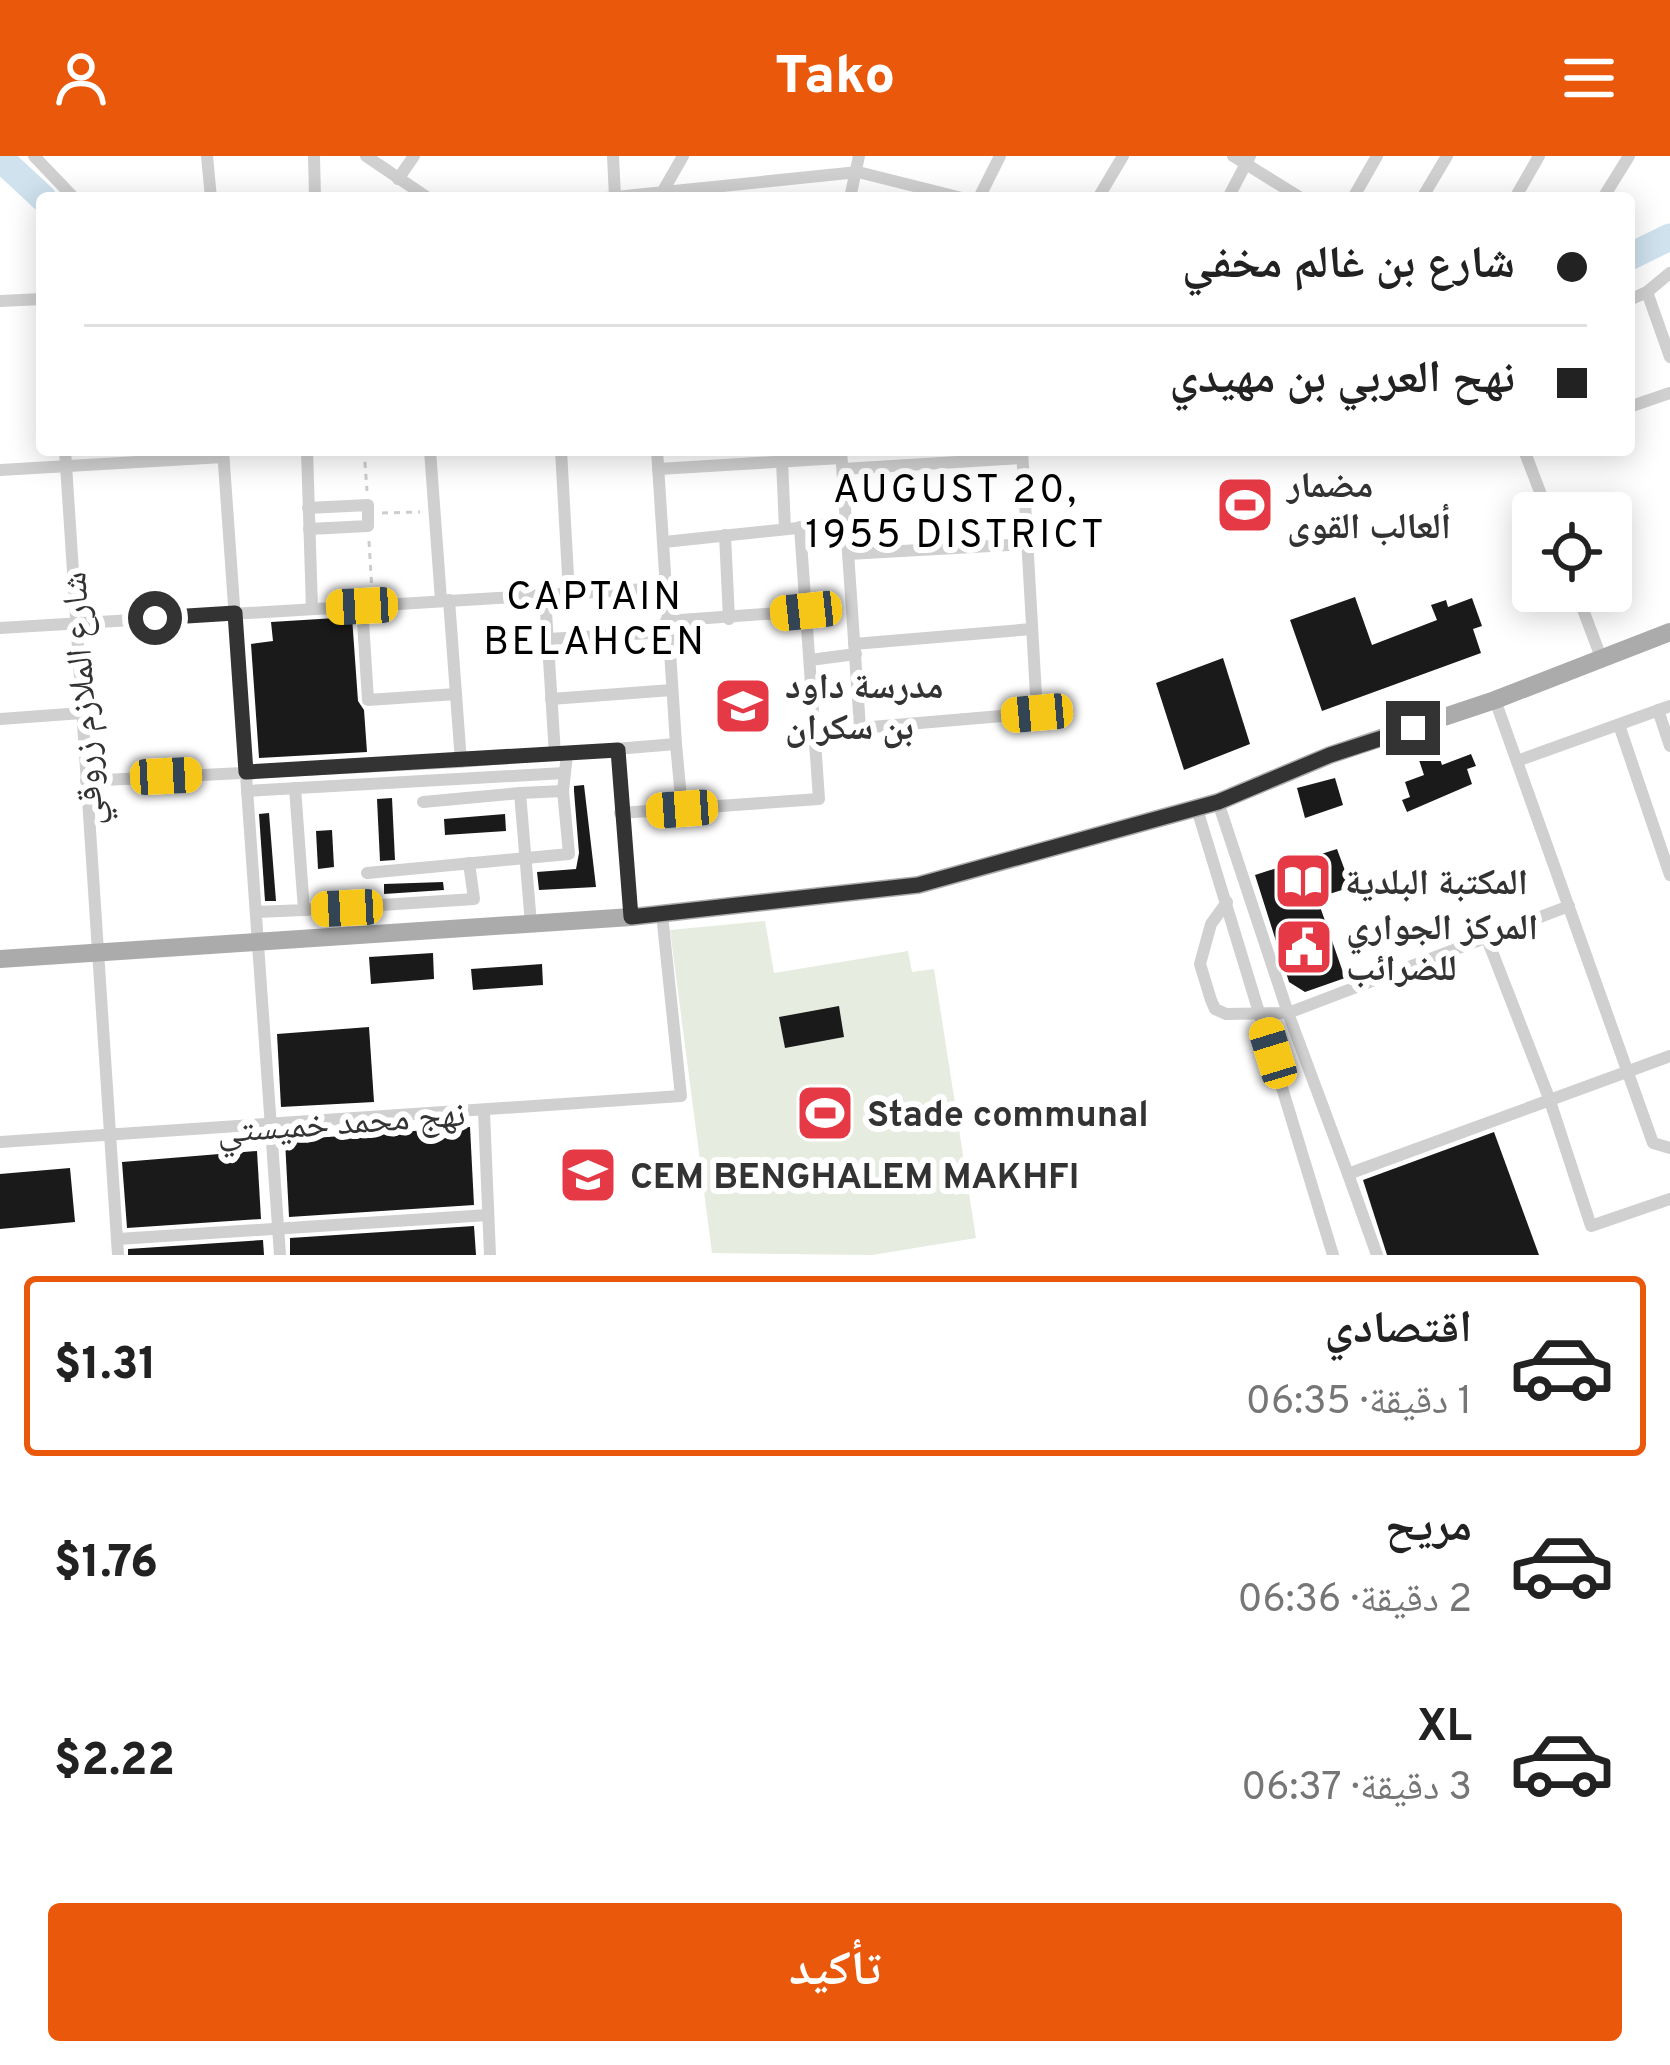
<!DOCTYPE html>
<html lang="ar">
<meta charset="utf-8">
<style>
:root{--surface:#fff;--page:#f6f6f6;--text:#222;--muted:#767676;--line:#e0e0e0;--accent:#ea580c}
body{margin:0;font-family:Overpass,"Noto Naskh Arabic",sans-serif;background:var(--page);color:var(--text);direction:rtl;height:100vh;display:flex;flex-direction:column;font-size:45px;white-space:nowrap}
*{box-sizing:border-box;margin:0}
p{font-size:39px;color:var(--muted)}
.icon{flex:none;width:66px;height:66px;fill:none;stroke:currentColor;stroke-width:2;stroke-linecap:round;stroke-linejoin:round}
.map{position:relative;height:1099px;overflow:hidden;direction:ltr}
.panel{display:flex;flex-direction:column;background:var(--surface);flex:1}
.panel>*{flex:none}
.hud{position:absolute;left:36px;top:36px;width:1599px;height:264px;border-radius:12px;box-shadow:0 6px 30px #0003;direction:rtl;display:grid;align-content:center;height:264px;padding:0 48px;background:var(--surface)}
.buttons{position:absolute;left:1512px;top:336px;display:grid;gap:24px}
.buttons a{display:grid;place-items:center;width:120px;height:120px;border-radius:12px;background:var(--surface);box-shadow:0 6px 30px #0003;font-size:60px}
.end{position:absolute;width:54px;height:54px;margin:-27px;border:15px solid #333;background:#fff;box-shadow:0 0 0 6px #fff}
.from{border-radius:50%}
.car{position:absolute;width:36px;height:72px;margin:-36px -18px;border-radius:15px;box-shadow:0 0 9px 3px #0007;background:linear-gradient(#f5c518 24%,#345 0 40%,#f5c518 0 76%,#345 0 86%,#f5c518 0)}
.hud b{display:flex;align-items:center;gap:42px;height:114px;font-size:45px}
.hud b+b{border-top:3px solid var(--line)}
.hud i{width:30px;height:30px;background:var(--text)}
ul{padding:21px 0 0;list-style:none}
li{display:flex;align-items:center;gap:36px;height:180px;margin:0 24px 18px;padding:0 24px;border:6px solid transparent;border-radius:12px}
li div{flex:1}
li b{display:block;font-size:45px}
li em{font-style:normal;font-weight:800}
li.current{border-color:var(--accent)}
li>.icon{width:108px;height:108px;stroke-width:1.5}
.primary-button{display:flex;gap:24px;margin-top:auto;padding:24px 48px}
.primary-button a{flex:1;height:138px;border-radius:12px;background:var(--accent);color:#fff;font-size:48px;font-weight:800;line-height:138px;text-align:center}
header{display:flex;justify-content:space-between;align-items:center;height:156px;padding:0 48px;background:var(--accent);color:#fff;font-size:54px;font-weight:800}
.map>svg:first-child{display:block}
.green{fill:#e6ecdf}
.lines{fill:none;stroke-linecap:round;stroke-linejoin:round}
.river{stroke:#cfe2ee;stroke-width:27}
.building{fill:#1a1a1a}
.path{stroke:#cdcdcd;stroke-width:3;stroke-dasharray:6 6;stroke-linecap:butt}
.street{stroke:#d0d0d0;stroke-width:12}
.primary{stroke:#ababab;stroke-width:18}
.route{stroke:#333;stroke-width:15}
.labels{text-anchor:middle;stroke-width:12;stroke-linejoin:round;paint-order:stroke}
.poi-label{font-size:36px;font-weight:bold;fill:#333;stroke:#fff;text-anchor:start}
.street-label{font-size:36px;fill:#333;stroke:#fff}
.neighbourhood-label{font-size:39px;letter-spacing:3px;fill:#000;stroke:#fff}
</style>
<header><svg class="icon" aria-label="menu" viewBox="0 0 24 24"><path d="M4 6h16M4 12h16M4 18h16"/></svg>Tako<svg class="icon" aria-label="person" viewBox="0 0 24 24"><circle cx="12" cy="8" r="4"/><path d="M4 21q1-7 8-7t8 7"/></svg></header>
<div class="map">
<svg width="1670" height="1099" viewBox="0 0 1670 1099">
<rect width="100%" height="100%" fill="#fff"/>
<path class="green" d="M765 765 774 817 908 795 912 816 934 813 976 1082 872 1099 712 1097 670 774Z"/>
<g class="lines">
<g class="river">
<path d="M0 2 43 42"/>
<path d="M1629 101 1670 81"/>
</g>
</g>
<g class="building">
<path d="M1355 441 1372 489 1437 464 1431 449 1446 444 1448 451 1472 442 1482 470 1473 473 1481 497 1322 555 1290 464Z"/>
<path d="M352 461 358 545 364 554 367 596 259 602 251 488 273 485 271 466Z"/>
<path d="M1223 502 1250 588 1184 614 1156 527Z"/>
<path d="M1438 597 1442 609 1471 598 1476 610 1467 613 1472 628 1407 656 1402 644 1410 641 1405 626 1424 619 1419 604Z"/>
<path d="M1335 622 1343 649 1305 662 1297 632Z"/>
<path d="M584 629 596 731 539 734 537 716 576 713 579 697 574 635V630Z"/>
<path d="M392 642 395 704 380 705 377 643Z"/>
<path d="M269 657 276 745H265L259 658Z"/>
<path d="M505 658 506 675 445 679 444 663Z"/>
<path d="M332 674 334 711 318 713 316 675Z"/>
<path d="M1337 693 1351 731 1317 742 1345 822 1305 836 1289 826 1255 719Z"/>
<path d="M443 726 444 734 384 738V728Z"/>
<path d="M433 797 434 823 371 828 369 801Z"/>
<path d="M542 808 543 829 473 834 471 813Z"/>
<path d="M839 850 844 881 785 892 779 861Z"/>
<path d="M369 871 374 946 281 951 277 878Z"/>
<path d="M470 971 474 1049 289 1061 285 984Z"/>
<path d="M1494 976 1539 1099H1387L1363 1024Z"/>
<path d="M257 995 261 1063 127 1072 122 1006Z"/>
<path d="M70 1012 75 1066 0 1073V1018Z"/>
<path d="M474 1070 476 1099H290V1082Z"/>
<path d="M263 1084 264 1099H128V1093Z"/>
</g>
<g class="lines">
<g class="path">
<path d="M364 294 367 335"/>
<path d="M382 357 420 356"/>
<path d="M369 385 372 436"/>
</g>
<g class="street">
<path d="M34 0 74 42"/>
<path d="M207 0 211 42"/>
<path d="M314 0 315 42"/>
<path d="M366 0 428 42"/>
<path d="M613 0 615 41"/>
<path d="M1233 0 1301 42"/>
<path d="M398 23 414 0"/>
<path d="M663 35 683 0"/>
<path d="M606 42 858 16 962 42"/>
<path d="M850 42 859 0"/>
<path d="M979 42 1000 0"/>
<path d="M1098 42 1123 0"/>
<path d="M1228 42 1250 0"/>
<path d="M1353 42 1377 0"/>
<path d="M1422 42 1447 0"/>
<path d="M1515 42 1539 0"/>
<path d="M1603 42 1629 0"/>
<path d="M1647 136 1670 201"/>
<path d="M1629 144 1647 136 1670 117"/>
<path d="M0 145 42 143"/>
<path d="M1629 251 1670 237"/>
<path d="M65 294 118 1099"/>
<path d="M223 294 280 1099"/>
<path d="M307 294 312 453"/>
<path d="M430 294 441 444"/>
<path d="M561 294 569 438"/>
<path d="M841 294 860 572 1037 557 1022 294"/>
<path d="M1524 294 1548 357"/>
<path d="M782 305 785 373"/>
<path d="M658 313 841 302"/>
<path d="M843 313 1022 302"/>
<path d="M0 314 223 301"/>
<path d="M308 352 368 349V370L309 373"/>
<path d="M725 379 729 463"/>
<path d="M664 386 846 367"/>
<path d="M848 398 1027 388"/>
<path d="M1576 435 1602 504"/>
<path d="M545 440 555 599"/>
<path d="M449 444 461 606"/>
<path d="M362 450 368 544 456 538"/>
<path d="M666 465 806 455"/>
<path d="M0 472 663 432"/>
<path d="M548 483 667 476"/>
<path d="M854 488 1032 473"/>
<path d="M810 504 856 498"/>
<path d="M551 543 672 534"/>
<path d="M1495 544 1653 987 1670 992"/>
<path d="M1658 554 1670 590"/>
<path d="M0 563 82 557"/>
<path d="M1619 569 1670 719"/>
<path d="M676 588 682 653"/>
<path d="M618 594 631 761"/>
<path d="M1517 605 1670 550"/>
<path d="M86 625 458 606 676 588 657 294"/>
<path d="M247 635 564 617"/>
<path d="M423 646 520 637"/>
<path d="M1218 646 1288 857 1348 1018 1670 900"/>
<path d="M1197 653 1333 1099"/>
<path d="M620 657 819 643 800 371"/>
<path d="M367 717 569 698 563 635"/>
<path d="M1227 746 1211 768 1200 808 1211 844 1215 853 1226 858 1288 857 1569 750"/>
<path d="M304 754 474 743 469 707"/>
<path d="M256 756 304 754 295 632"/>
<path d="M531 768 520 637 563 635 567 598"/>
<path d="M1486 780 1549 942 1591 1070 1670 1043"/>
<path d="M484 956 490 1099"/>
<path d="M0 986 681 940 662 758"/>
<path d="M1348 1018 1377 1099"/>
<path d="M118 1083 488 1059"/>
</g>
<path class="primary" d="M0 803 631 761 918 729 1218 646 1330 599 1495 544 1670 476"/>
</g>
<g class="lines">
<path class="route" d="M155 462 235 457 246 616 618 594 631 761 918 729 1218 646 1330 599 1413 572"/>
</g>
<defs>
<g id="stadium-square" transform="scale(3)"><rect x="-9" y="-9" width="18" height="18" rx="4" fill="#e63946" stroke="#fff"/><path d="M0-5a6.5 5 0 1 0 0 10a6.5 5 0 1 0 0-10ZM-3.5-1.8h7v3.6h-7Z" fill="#fff"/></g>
<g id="school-square" transform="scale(3)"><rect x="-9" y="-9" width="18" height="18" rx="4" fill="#e63946" stroke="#fff"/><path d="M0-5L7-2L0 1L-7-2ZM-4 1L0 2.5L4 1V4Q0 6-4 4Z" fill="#fff"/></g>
<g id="library-square" transform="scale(3)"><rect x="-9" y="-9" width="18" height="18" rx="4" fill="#e63946" stroke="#fff"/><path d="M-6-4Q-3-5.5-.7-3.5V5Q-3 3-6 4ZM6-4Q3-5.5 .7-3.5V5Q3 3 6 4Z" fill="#fff"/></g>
<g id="civic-square" transform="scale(3)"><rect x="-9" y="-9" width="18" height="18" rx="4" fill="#e63946" stroke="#fff"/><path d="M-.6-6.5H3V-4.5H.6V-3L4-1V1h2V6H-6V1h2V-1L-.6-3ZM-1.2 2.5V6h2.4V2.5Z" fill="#fff"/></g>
</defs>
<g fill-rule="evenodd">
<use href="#stadium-square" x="1245" y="349"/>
<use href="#school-square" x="743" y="550"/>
<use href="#library-square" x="1303" y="725"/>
<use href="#civic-square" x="1304" y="791"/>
<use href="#stadium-square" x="825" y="957"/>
<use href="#school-square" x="588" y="1019"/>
</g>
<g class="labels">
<g class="poi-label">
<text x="1287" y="341">مضمار<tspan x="1287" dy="41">ألعالب القوى</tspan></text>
<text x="785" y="542">مدرسة داود<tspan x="785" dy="41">بن سكران</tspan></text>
<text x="1345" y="738">المكتبة البلدية</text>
<text x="1346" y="783">المركز الجواري<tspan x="1346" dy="41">للضرائب</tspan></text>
<text x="867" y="970">Stade communal</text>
<text x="630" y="1032">CEM BENGHALEM MAKHFI</text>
</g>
<g class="street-label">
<text transform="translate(81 543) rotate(-94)" y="13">شارع الملازم زروقي</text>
<text transform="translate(341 965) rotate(-4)" y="13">نهج محمد خميستي</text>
</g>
<g class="neighbourhood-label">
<text x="956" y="346">AUGUST 20,<tspan x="956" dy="45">1955 DISTRICT</tspan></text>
<text x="595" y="453">CAPTAIN<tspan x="595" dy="45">BELAHCEN</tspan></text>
</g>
</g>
</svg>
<div class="buttons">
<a><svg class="icon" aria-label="locate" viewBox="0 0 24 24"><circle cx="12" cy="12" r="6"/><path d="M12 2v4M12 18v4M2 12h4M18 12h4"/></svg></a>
</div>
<i class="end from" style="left:155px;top:462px"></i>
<i class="end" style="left:1413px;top:572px"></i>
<i class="car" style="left:362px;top:450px;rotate:267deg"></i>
<i class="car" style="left:806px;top:455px;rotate:264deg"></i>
<i class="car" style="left:1037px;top:557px;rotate:265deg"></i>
<i class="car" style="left:166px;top:620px;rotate:87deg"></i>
<i class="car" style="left:682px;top:653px;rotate:266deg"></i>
<i class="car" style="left:347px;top:752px;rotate:267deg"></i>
<i class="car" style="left:1273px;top:897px;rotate:343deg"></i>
<div class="hud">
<b><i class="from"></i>شارع بن غالم مخفي</b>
<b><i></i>نهح العربي بن مهيدي</b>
</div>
</div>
<section class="panel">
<ul>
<li class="current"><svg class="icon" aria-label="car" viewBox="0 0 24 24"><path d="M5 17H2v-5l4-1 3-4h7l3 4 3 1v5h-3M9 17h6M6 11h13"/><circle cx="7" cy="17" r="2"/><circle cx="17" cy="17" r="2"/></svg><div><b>اقتصادي</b><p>1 دقيقة · 06:35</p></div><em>$1.31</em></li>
<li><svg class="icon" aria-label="car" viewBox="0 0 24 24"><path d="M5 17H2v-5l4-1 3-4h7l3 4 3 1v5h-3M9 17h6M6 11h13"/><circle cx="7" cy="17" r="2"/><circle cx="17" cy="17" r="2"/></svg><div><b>مريح</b><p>2 دقيقة · 06:36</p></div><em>$1.76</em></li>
<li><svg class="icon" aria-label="car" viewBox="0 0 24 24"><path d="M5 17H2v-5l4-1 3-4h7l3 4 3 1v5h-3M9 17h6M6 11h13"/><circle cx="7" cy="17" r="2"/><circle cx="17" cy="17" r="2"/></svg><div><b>XL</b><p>3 دقيقة · 06:37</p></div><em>$2.22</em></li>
</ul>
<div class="primary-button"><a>تأكيد</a></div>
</section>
